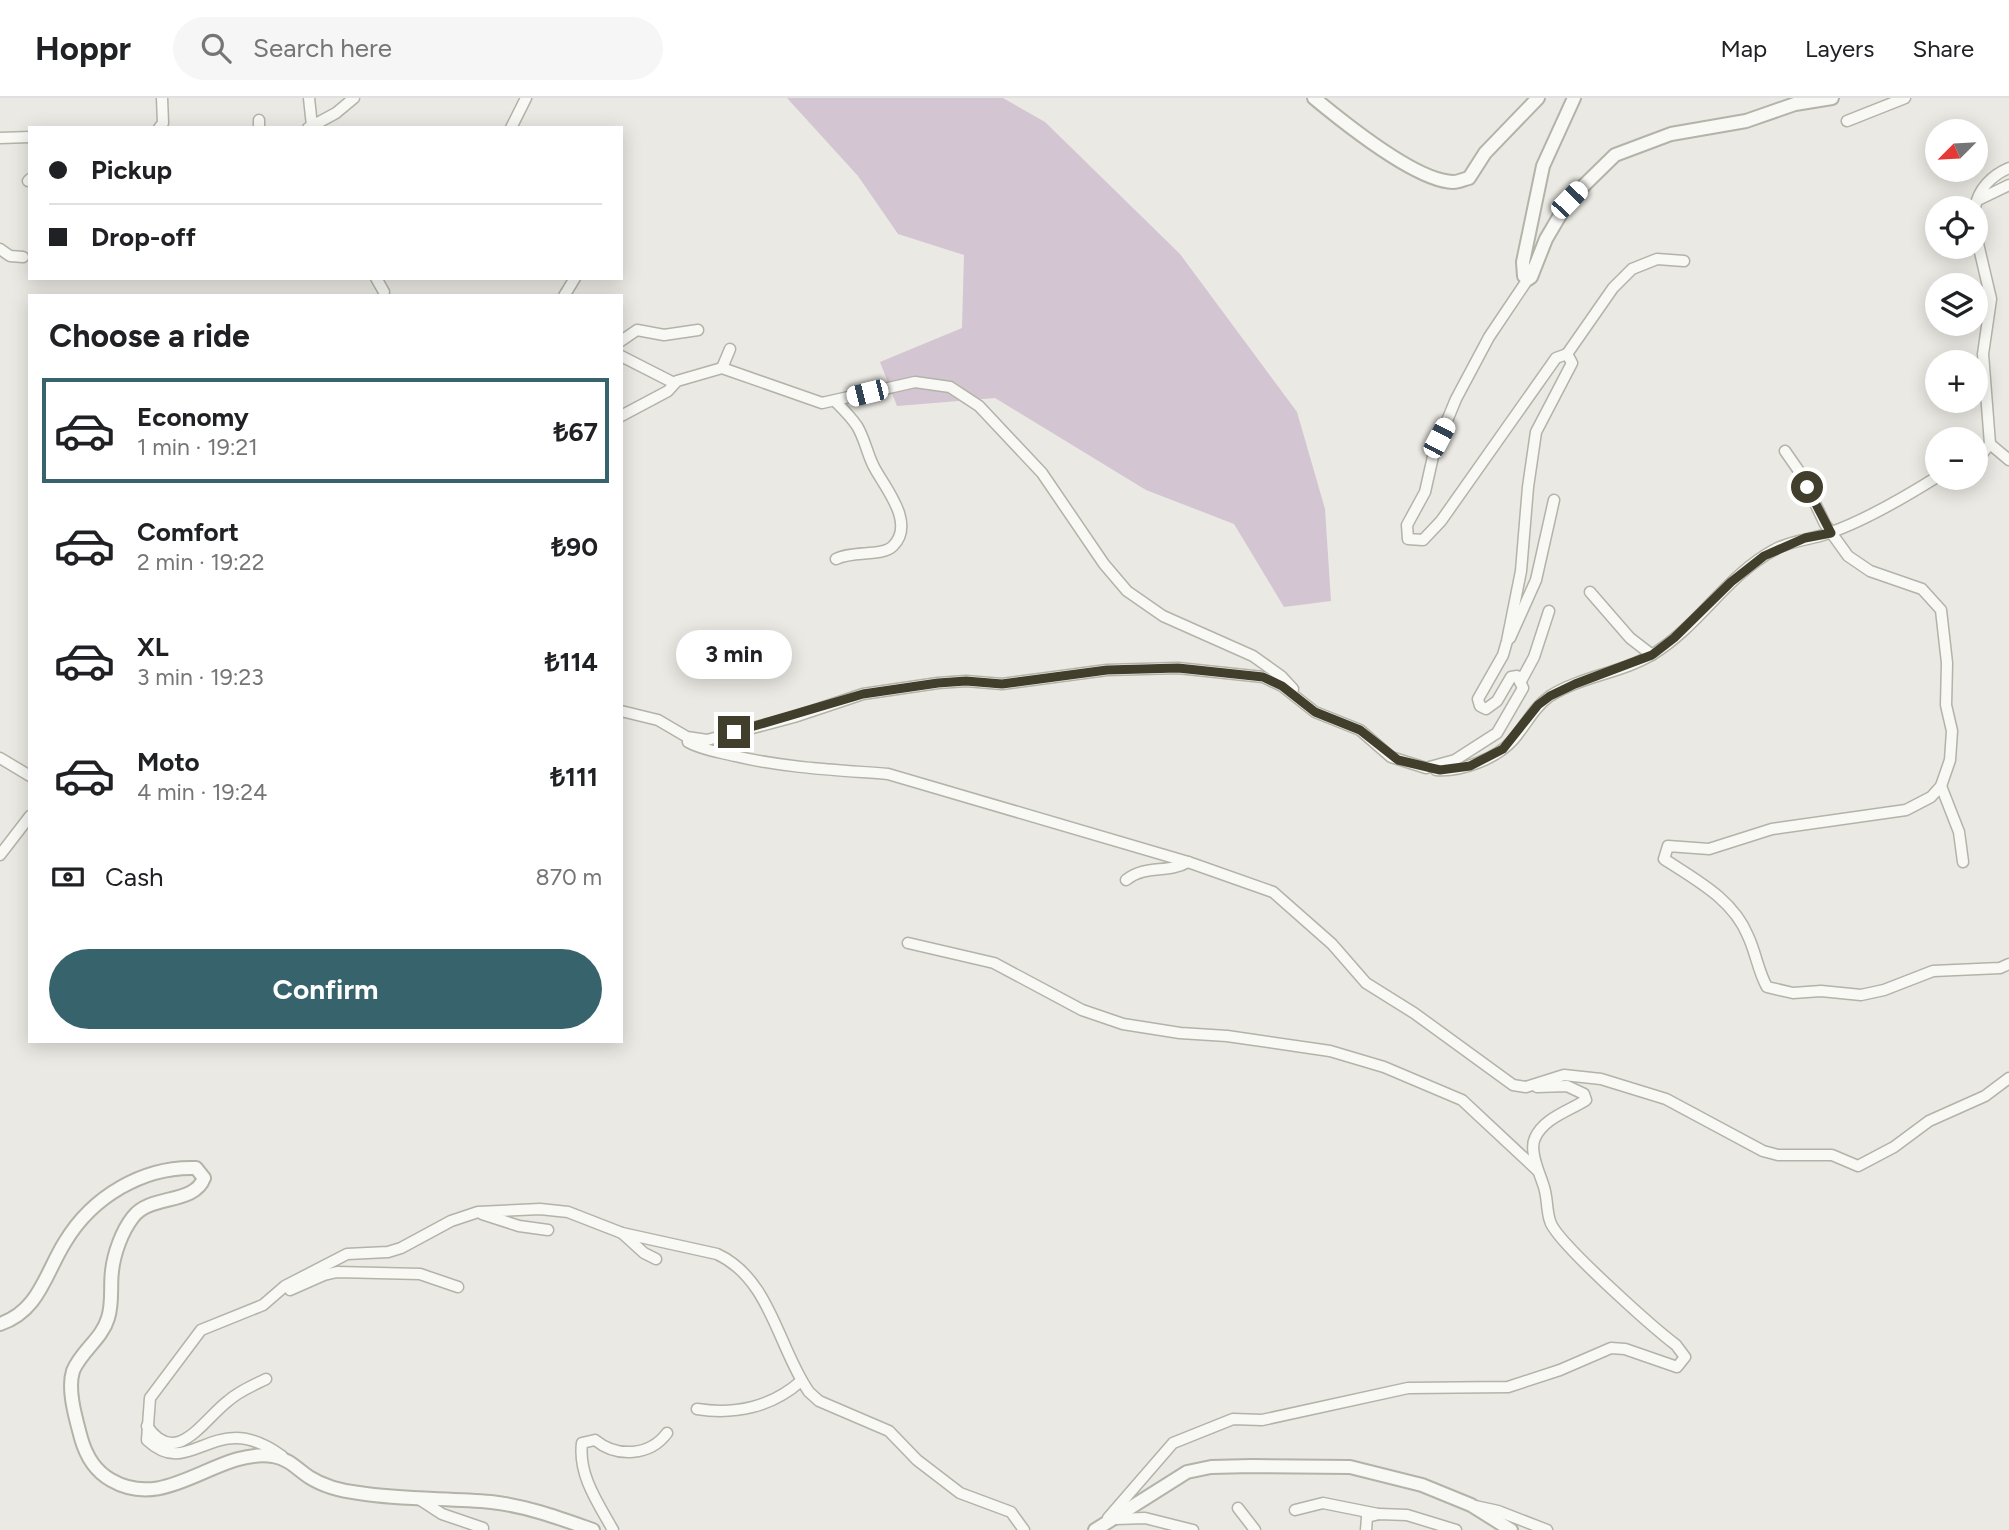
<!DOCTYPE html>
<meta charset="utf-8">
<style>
:root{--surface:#fff;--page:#f6f6f6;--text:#202124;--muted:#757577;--line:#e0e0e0;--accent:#37636c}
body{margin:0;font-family:Figtree,sans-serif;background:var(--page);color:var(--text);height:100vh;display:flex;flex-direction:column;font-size:26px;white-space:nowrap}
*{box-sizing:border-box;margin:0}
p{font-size:23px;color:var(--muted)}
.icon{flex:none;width:38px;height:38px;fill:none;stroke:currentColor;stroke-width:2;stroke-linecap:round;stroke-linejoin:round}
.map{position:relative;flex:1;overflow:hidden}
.details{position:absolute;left:28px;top:196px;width:595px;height:749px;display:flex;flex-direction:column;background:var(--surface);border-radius:0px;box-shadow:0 4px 18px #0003}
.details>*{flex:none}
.hud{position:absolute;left:28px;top:28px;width:595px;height:154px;border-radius:0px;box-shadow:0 4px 18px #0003;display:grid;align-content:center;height:154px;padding:0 21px;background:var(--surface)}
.needle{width:46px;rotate:246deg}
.controls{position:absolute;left:1925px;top:21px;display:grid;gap:14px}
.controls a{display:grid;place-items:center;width:63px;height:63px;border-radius:50%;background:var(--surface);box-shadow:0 4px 18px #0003;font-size:35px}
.end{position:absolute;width:32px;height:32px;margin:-16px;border:9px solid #413f2c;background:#fff;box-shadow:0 0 0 4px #fff}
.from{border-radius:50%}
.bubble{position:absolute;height:49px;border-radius:24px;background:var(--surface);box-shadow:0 4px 18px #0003;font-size:23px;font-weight:700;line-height:49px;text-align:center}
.car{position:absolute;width:21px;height:42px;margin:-21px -10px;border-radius:9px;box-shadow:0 0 5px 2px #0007;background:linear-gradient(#fff 24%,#345 0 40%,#fff 0 76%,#345 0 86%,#fff 0)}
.hud b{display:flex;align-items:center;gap:24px;height:66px;font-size:26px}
.hud b+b{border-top:2px solid var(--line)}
.hud i{width:18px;height:18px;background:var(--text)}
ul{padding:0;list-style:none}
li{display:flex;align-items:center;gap:21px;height:105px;margin:0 14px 10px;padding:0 7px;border:4px solid transparent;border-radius:0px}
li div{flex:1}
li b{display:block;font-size:26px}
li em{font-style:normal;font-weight:700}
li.current{border-color:var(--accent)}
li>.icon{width:63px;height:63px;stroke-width:1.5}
h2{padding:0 21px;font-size:32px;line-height:84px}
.pay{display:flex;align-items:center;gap:18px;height:77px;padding:0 21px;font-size:26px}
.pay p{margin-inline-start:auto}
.button{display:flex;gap:14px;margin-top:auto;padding:14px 21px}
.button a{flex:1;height:80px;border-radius:42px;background:var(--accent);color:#fff;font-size:28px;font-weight:700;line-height:80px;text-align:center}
header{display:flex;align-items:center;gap:42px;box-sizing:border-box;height:98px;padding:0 35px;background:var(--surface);border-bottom:2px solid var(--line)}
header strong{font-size:33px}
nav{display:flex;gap:38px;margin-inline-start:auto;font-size:24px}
.search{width:490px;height:63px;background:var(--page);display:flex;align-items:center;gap:18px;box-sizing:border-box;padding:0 24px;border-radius:38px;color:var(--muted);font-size:26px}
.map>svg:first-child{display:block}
.green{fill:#d3c5d2}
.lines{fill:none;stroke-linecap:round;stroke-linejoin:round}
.minor-casing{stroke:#b4b3a8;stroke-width:13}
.tertiary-casing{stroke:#b4b3a8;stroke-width:16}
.minor{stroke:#f8f8f5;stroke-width:10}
.tertiary{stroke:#f8f8f5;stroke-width:12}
.route{stroke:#413f2c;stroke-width:9}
</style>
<header>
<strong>Hoppr</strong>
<div class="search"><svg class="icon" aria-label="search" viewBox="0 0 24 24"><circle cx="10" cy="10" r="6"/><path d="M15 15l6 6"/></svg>Search here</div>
<nav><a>Map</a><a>Layers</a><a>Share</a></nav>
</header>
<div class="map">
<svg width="2009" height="1432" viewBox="0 0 2009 1432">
<rect width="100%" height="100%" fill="#eae9e3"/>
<path class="green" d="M787 0H1003L1045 24 1180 156 1297 314 1325 411 1331 503 1284 509 1234 426 1146 392 995 300 897 308 880 264 962 230 964 157 898 136 858 78Z"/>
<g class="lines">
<g class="minor-casing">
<g id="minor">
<path d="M1847 23 1905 0"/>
<path d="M312 28 336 15 354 0"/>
<path d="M159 30 163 25 162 0"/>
<path d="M259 30V22"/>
<path d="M308 30 312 28 309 0"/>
<path d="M511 30 526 0"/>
<path d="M0 40 30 39"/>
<path d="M28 83 30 81"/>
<path d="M1978 102 2009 87"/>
<path d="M1975 110C1978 91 1992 77 2009 70"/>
<path d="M1976 137 1991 201 1983 256 1990 346 1982 356 1976 358"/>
<path d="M0 151 10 158 23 159"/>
<path d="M376 180 384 194"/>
<path d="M564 198 575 180"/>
<path d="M621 243 637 232 664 237 698 232"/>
<path d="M1567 256 1613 190 1632 171 1657 161 1684 163"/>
<path d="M621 258 674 285"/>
<path d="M722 270 730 251"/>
<path d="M836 304C843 311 851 319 857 328 865 341 867 356 874 369 885 390 916 425 893 448 882 459 853 452 836 461"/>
<path d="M621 318 668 293 677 283 722 270 822 305 915 284 950 289 979 308 1042 375 1104 466 1127 493 1163 518 1253 558 1281 578 1293 591"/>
<path d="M1990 346 2009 362"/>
<path d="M1785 353 1801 376 1825 426 1848 458 1870 473 1922 491 1941 512 1947 565 1946 607 1952 633 1950 662 1941 688 1931 699 1906 712 1772 731 1709 751 1668 748 1664 761C1696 782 1733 801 1748 838 1756 855 1758 873 1767 889L1793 895 1821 893 1861 897 1884 892 1933 873 2000 870 2009 866"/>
<path d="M1590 494 1630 540 1652 557"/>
<path d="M1510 540 1536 482 1554 402"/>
<path d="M1521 583 1534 559 1549 513"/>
<path d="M621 613 658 622 687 639 707 642 794 619 863 596 938 585 966 583 1002 586 1107 572 1178 570 1263 579 1282 588 1315 614 1360 632 1391 659 1426 670 1455 662 1497 635 1523 590 1517 578 1511 579 1497 603 1486 611 1480 608 1478 601 1503 557 1507 543 1521 473 1528 389 1536 334 1572 265 1567 256 1556 260 1441 423 1423 442 1408 441 1407 427 1425 394 1434 354 1456 301 1489 239 1528 181"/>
<path d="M688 644C702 652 719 654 735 658 786 670 837 672 888 676L1188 764 1273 794 1332 846 1366 885 1414 915 1513 987 1526 989 1564 977 1601 981 1666 1001 1763 1053 1778 1057H1832L1858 1068 1894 1049 1929 1023 1985 998 2009 980"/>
<path d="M0 660 30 678"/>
<path d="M1436 672C1461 674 1496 661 1513 642 1526 627 1534 609 1550 598 1582 578 1622 575 1653 556 1699 528 1726 478 1774 452 1791 442 1811 442 1829 435 1864 423 1905 399 1937 379"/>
<path d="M1941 688 1959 734 1963 764"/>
<path d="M0 757 30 718"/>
<path d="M1126 782C1146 766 1167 776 1188 764"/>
<path d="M908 845 994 865 1082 912 1123 926 1180 935 1227 938 1330 953 1384 969 1462 1002 1537 1072"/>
<path d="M482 1116 519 1128 548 1132"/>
<path d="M622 1135 644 1155 656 1161"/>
<path d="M290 1192 324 1177 337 1174 420 1176 458 1189"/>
<path d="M697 1311C735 1317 772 1309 801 1283"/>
<path d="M147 1328C176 1371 203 1322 228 1303 239 1293 252 1288 266 1281"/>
<path d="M282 1358C268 1348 253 1340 236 1340 200 1340 180 1373 147 1342L150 1300 201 1232 263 1207 285 1188 347 1156 388 1154 401 1150 451 1123 478 1114 540 1111 568 1114 622 1135 717 1156C771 1181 778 1250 809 1294L819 1303 889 1333 917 1362 960 1395 1011 1414 1024 1432"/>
<path d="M419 1401 442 1416 483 1430"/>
<path d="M1475 1408 1498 1413 1547 1432"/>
<path d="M1238 1410 1255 1432"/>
<path d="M1295 1412 1323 1405 1378 1416"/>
<path d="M1108 1420 1173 1345 1233 1321 1262 1322 1408 1290 1508 1289 1560 1272 1611 1250 1625 1251 1677 1269 1685 1259 1676 1247C1655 1231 1555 1143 1550 1123 1546 1111 1548 1099 1543 1086 1539 1074 1529 1052 1535 1040 1544 1020 1569 1013 1586 1002L1584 996 1567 988 1537 989"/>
<path d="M1116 1421 1145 1420 1193 1432"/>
<path d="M613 1432C598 1405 578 1377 582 1345L595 1342C617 1360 650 1358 667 1335"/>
<path d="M1366 1432 1367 1419 1379 1416 1407 1417 1456 1432"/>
</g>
</g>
<g class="tertiary-casing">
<g id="tertiary">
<path d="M1314 0C1343 24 1416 83 1453 84 1459 84 1464 81 1469 80L1485 55 1538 0"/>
<path d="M1574 0 1543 68 1523 164 1524 178 1528 181 1531 179 1546 141 1569 102 1615 57 1671 36 1746 23 1795 6 1832 0"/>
<path d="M0 1226C39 1213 45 1176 65 1144 92 1099 143 1068 196 1070L204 1080C194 1107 150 1096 133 1119 122 1133 114 1155 112 1173 110 1188 113 1205 108 1220 102 1241 81 1253 73 1273 67 1292 76 1321 81 1340 86 1358 95 1373 111 1382 168 1415 216 1350 273 1358 289 1361 296 1370 309 1379 323 1388 342 1393 359 1395 402 1402 447 1400 491 1404 527 1408 559 1420 593 1432"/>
<path d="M1095 1432 1187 1374 1211 1369 1252 1368 1350 1369 1422 1387 1471 1407 1511 1432"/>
</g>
</g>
<use href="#minor" class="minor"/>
<use href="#tertiary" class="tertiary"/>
</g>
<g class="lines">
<path class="route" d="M734 634 863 596 938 585 966 583 1002 586 1107 572 1178 570 1263 579 1282 588 1315 614 1360 632 1398 662 1440 672 1470 668 1503 651 1538 607 1550 598 1575 586 1652 557 1674 540 1731 484 1764 458 1805 440 1831 435 1807 389"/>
</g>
</svg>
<div class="controls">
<a><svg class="needle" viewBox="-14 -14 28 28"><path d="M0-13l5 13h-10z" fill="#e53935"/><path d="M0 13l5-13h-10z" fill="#757577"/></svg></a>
<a><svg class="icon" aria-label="locate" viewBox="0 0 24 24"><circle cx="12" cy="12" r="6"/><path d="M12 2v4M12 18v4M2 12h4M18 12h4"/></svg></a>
<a><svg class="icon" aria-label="layers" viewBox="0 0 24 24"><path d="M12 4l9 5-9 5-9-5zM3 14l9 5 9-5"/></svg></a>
<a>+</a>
<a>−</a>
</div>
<i class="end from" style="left:1807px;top:389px"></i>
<i class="end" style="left:734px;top:634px"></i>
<div class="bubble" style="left:676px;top:532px;width:116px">3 min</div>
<i class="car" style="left:1569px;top:102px;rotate:44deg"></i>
<i class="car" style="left:867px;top:295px;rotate:256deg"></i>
<i class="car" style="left:1439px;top:340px;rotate:28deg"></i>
<div class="hud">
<b><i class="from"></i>Pickup</b>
<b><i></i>Drop-off</b>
</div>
<section class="details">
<h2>Choose a ride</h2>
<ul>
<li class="current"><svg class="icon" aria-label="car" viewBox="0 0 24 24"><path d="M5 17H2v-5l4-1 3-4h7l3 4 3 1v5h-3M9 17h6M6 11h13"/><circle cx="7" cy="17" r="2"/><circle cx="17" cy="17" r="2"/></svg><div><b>Economy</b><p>1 min · 19:21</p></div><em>₺67</em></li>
<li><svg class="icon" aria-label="car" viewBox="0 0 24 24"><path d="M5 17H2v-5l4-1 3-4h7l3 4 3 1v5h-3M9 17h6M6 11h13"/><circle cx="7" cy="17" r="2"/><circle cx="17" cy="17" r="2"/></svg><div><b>Comfort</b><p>2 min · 19:22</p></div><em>₺90</em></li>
<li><svg class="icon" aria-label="car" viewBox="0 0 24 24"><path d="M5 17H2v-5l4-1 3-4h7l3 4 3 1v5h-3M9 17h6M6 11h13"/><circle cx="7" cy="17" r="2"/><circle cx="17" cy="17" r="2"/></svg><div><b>XL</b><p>3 min · 19:23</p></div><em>₺114</em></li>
<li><svg class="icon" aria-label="car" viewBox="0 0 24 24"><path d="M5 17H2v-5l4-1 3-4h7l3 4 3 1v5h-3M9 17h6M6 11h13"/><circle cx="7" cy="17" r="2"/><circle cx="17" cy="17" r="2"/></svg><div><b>Moto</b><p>4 min · 19:24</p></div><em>₺111</em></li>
</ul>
<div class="pay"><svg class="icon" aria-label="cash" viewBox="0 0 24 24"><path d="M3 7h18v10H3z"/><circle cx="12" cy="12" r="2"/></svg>Cash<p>870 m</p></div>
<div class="button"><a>Confirm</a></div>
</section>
</div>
